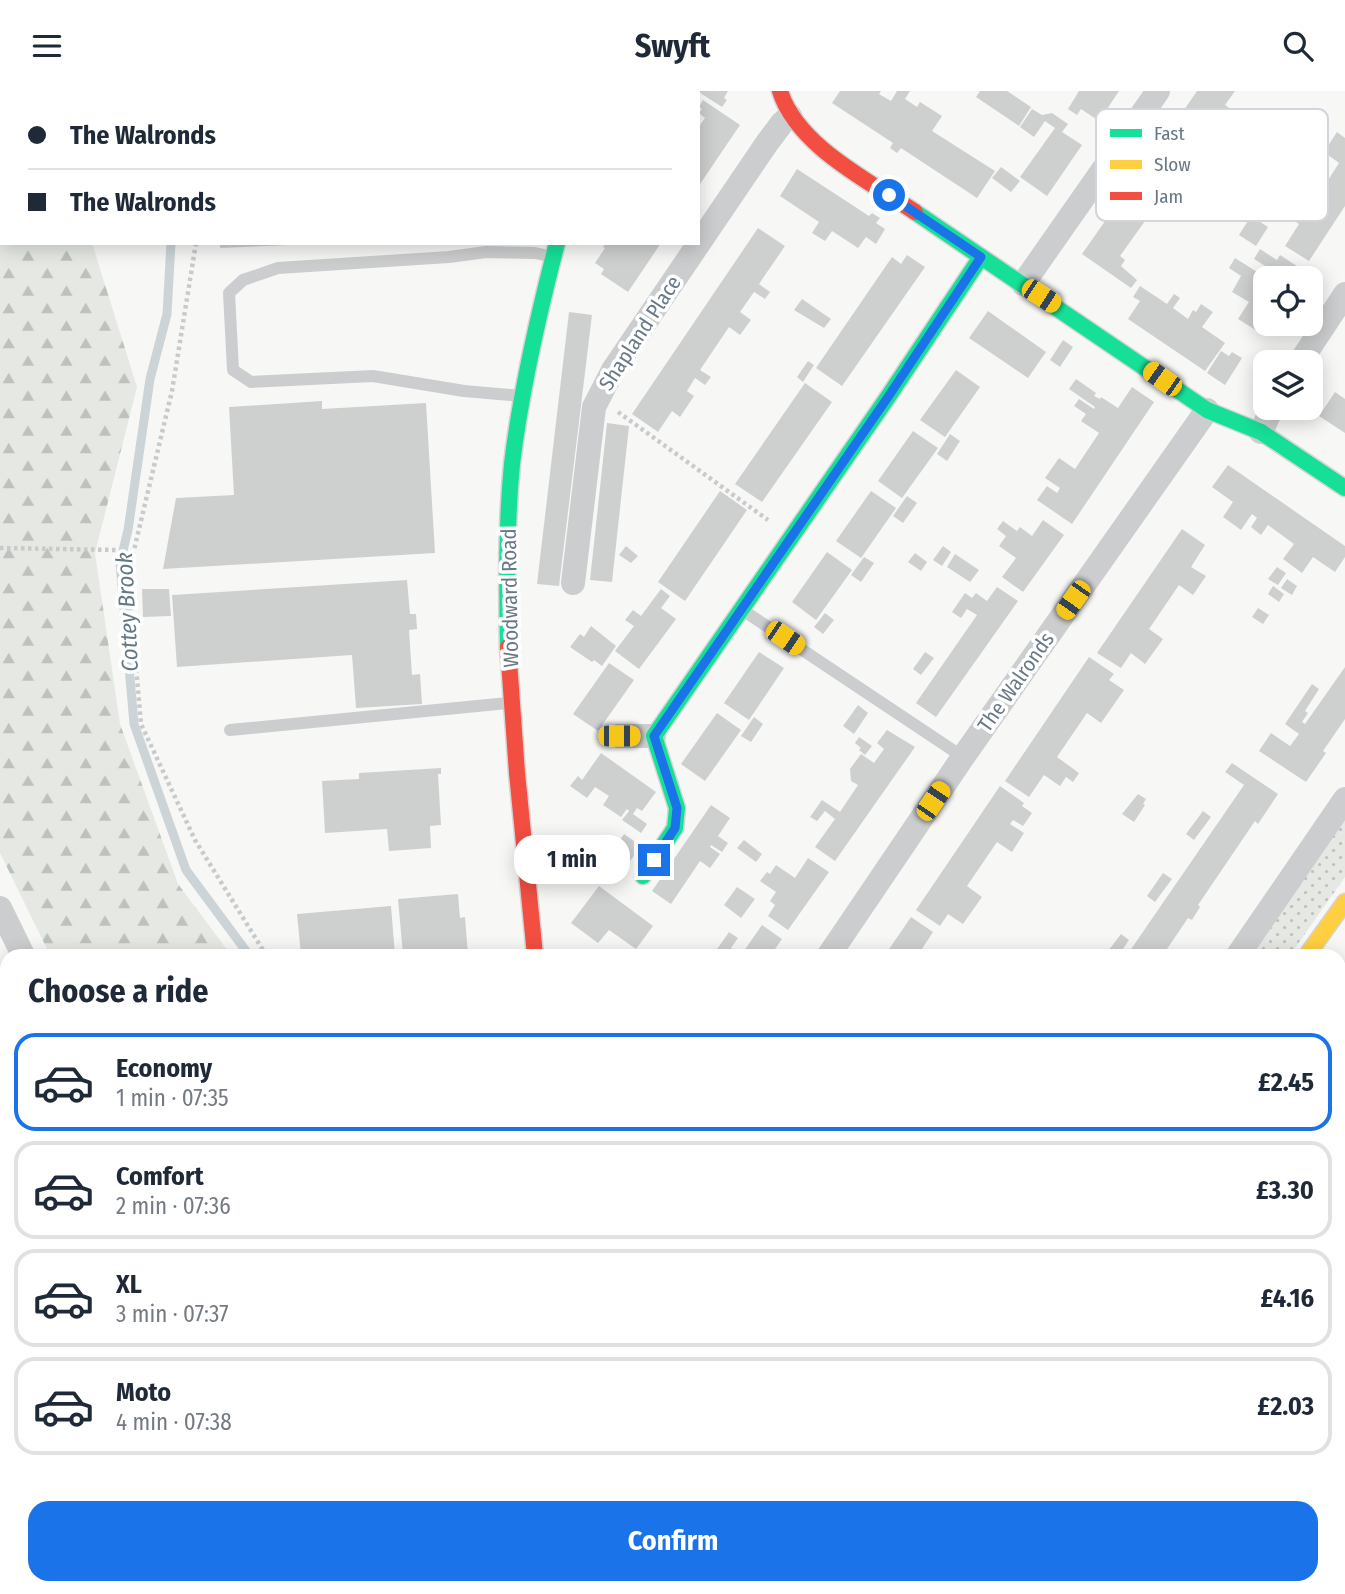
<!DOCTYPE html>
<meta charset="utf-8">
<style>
:root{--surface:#fff;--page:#f6f6f7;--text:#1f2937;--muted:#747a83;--line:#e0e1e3;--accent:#1a73e8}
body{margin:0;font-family:"Fira Sans Condensed",sans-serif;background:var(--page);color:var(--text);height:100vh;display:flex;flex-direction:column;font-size:26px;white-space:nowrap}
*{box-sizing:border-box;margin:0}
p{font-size:23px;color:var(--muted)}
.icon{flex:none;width:38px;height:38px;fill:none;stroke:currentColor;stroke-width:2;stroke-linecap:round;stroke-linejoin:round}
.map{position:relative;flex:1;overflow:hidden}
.drawer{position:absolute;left:0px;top:858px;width:1346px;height:646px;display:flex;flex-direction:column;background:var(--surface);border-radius:21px 21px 0 0;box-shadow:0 4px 18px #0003}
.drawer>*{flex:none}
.hud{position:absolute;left:0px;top:0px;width:700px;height:154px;box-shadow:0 4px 18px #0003;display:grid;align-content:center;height:154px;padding:0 28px;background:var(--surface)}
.fabs{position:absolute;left:1253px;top:175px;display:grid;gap:14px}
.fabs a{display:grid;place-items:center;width:70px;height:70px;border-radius:14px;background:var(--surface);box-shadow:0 4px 18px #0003;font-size:35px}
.end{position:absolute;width:32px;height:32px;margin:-16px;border:9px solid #1a73e8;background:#fff;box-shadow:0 0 0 4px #fff}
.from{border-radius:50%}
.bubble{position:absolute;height:49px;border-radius:21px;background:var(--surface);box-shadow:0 4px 18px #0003;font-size:23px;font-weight:700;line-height:49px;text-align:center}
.car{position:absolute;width:21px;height:42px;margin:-21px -10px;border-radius:9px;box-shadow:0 0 5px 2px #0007;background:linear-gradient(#f5c518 24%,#345 0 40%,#f5c518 0 76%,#345 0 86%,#f5c518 0)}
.hud b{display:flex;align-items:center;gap:24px;height:66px;font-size:26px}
.hud b+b{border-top:2px solid var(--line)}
.hud i{width:18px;height:18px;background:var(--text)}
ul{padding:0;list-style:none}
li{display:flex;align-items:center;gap:21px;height:98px;margin:0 14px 10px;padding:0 14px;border:4px solid var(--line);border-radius:21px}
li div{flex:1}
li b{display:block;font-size:26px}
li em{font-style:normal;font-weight:700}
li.active{border-color:var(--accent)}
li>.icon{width:63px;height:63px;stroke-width:1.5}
h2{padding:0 28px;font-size:32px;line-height:84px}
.primary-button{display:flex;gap:14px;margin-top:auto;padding:14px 28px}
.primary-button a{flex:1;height:80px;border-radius:21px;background:var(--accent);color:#fff;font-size:28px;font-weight:700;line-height:80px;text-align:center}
header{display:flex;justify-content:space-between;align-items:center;height:91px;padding:0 28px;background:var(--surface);font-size:32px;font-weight:700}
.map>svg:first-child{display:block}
.grass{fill:url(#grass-dots)}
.forest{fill:url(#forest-firs)}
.water{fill:url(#water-rules)}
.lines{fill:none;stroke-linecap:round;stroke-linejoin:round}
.stream{stroke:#ccd4d7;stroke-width:9}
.building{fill:#ced0d0}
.fast-casing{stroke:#d4d5d6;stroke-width:19}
.slow-casing{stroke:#d4d5d6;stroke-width:19}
.jam-casing{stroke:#d4d5d6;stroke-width:19}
.path{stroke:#c9cacb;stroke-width:4.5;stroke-dasharray:3.5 3.5;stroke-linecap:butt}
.lane{stroke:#cccdce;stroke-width:12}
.street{stroke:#cccdce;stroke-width:24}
.fast{stroke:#16e098;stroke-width:16}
.slow{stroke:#ffcf43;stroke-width:16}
.jam{stroke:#f24e42;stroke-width:16}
.route{stroke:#1a73e8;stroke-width:9}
.labels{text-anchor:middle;stroke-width:7;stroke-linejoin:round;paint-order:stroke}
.street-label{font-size:21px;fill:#687885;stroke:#fff}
.water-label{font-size:23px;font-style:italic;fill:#637981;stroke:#fff}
.key{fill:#fff;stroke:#d2d6da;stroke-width:2}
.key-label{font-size:19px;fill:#687885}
</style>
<header><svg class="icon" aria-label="menu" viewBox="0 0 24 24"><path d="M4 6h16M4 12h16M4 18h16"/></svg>Swyft<svg class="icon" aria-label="search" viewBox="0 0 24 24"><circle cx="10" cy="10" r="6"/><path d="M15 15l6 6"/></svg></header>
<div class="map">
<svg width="1345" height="1503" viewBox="0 0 1345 1503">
<defs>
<pattern id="grass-dots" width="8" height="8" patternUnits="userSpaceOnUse" patternTransform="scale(1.75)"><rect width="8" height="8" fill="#e6e9e3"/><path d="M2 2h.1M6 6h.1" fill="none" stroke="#bec2be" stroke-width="1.8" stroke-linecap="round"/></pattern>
<pattern id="forest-firs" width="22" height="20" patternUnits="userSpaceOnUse" patternTransform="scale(1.75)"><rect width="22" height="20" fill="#e6e9e3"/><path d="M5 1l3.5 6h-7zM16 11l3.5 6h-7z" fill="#bec2be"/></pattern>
<pattern id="water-rules" width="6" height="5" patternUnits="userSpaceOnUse" patternTransform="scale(1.75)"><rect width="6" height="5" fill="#ccd4d7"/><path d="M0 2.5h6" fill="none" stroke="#a9b1b4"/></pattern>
</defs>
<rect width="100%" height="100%" fill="#f7f7f6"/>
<path class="grass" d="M1345 725V786L1290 864H1250Z"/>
<g class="forest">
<path d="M0 0 44 2H2V152H92L137 296 95 462 120 633 178 793 231 864H50L0 762Z"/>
<path d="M222 1496H540L538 1503H221Z"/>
</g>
<path class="water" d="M1345 1342V1503H1254L1259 1496H1339V1355Z"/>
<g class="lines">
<g class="stream">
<path d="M189 2 190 0"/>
<path d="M171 152 167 223 150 288 128 439 120 472 134 633 186 779 249 864"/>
<path d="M368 1503 369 1496"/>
</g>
</g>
<g class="building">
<path d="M697 0H728L724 7 727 9 722 16Z"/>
<path d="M840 0H881L879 3 891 10 897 0H910L905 8 917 16 920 11 942 25 932 40 995 80 977 107 901 57 897 62 890 57 893 52 832 12Z"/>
<path d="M980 0H1007L1031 16 1019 35 976 6Z"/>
<path d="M1079 0H1119L1099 30 1081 18 1077 24 1068 18Z"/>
<path d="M1197 0H1235L1225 14 1247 29 1243 34 1230 25 1221 36 1214 31 1199 52 1173 35Z"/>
<path d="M703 9 740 34 698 96V37L705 27 699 22 702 18 699 16Z"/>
<path d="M1032 18 1042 24 1052 22 1068 33 1062 41 1082 54 1047 105 1020 86 1055 37 1045 30 1034 46 1020 36Z"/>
<path d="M1337 41 1345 47V115L1309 170 1285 155 1299 133 1266 112 1272 103 1290 114 1297 104 1305 110 1317 93 1323 97 1339 72 1324 61Z"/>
<path d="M1166 43 1192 62 1179 81 1208 101 1204 107 1187 96 1186 98 1181 95 1173 106 1165 102 1120 165 1125 169 1121 175 1137 189 1131 197 1082 163Z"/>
<path d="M1001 76 1020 90 1011 101 992 87Z"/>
<path d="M797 78 869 125 872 122 880 127 876 132 885 138 876 153 866 146 858 157 832 140 825 150 812 142 819 131 780 105Z"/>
<path d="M1251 125 1268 136 1256 155 1239 144Z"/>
<path d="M758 137 785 155 759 193 770 201 765 208 754 201 740 221 751 229 740 244 729 236 700 279 711 286 705 294 695 287 687 300 694 305 680 326 672 320 658 341 632 323Z"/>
<path d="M220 152H289V154L220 157Z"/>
<path d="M606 152H661L628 201 601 183 604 178 595 172 605 157 603 156Z"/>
<path d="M1260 158 1277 169 1280 164 1303 179 1298 187H1265V233H1268L1262 243 1238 228 1249 211 1232 201 1241 185 1229 177 1235 167 1265 186 1270 178 1254 168Z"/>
<path d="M907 164 925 176 842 295 816 277 892 166 901 173Z"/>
<path d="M1140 195 1167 213 1174 203 1180 207 1173 217 1188 228 1193 219 1196 221 1201 213 1213 221 1202 236 1225 252 1205 280 1128 228 1140 210 1133 206Z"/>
<path d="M802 208 831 228 824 237 794 219Z"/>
<path d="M988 220 1046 261 1028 287 969 247Z"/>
<path d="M569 221 592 224 559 495 537 493Z"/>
<path d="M1063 249 1073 256 1060 276 1050 269Z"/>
<path d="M1221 260 1229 265 1232 261 1242 267 1225 294 1207 282Z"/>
<path d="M808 270 814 274 803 291 797 286Z"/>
<path d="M956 279 980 296 945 346 920 329Z"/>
<path d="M1076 288 1096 302 1094 305 1100 308 1101 306 1118 317 1132 296 1154 311 1072 433 1037 409 1047 395 1057 402 1060 397 1045 387 1059 367 1075 378 1099 342 1081 330 1086 323 1074 315 1079 308 1094 318 1095 316 1069 298Z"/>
<path d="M805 292 832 311 762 411 735 393Z"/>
<path d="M1335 301 1345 308V342L1319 325Z"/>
<path d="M322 310V318L426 312 435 462 163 478 176 407 234 404 229 316Z"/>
<path d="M607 332 629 335 612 491 590 489Z"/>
<path d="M913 340 938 357 902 407 878 390Z"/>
<path d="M950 343 960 350 947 370 937 363Z"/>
<path d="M1228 374 1345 455V466L1335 481 1313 466 1302 482 1283 468 1294 453 1268 434 1261 444 1251 436 1257 427 1252 423 1241 439 1223 426 1233 411 1212 396Z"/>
<path d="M720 400 747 419 685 510 658 491Z"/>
<path d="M871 400 896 417 861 467 836 450Z"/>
<path d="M907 405 917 412 903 432 893 425Z"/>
<path d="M1043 429 1064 444 1023 501 1002 486 1016 467 999 455 1006 445 997 438 1003 430 1017 440 1020 436 1032 445Z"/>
<path d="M1182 438 1205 454 1191 476 1206 485 1193 504 1179 494 1149 538 1163 548 1145 573 1131 562 1121 577 1097 562Z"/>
<path d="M626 455 638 465 631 472 619 464Z"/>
<path d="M943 455 951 461 942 475 933 469Z"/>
<path d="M827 461 852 479 816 529 792 511Z"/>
<path d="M915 462 927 471 921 480 908 471Z"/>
<path d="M955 463 979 479 970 491 947 476Z"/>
<path d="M864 466 874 472 861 491 851 484Z"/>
<path d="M1277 476 1286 482 1278 494 1268 488Z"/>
<path d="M1287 488 1297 495 1292 504 1281 497Z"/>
<path d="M407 489 410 523H416L417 538 409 539 412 584 420 583 422 613 356 617 352 564 177 576 172 504Z"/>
<path d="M1273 495 1284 503 1279 511 1268 503Z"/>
<path d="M997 496 1018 510 936 626 916 612 977 524 967 518 961 527 952 521 965 502 972 507 976 502 987 510Z"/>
<path d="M142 498H169L171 525 143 526Z"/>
<path d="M661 498 670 505 661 517 676 528 639 578 615 560 634 535 625 529 633 519 641 525Z"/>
<path d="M1258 517 1269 524 1263 533 1252 526Z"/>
<path d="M825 522 834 529 823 543 814 536Z"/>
<path d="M591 535 616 555 602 575 594 569 592 571 570 556 580 543 584 546Z"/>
<path d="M759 561 784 577 749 629 724 612Z"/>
<path d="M925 561 934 567 921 584 913 578Z"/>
<path d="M1089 566 1114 583 1109 589 1124 599 1101 632 1087 622 1057 666 1079 682 1073 691 1066 686 1060 695 1044 684 1029 706 1005 690Z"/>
<path d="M609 572 634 589 598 640 573 623Z"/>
<path d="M1345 576V628L1323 660 1326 662 1306 691 1259 660 1271 642 1290 655 1299 643 1285 633 1312 593 1319 598 1305 620 1308 622 1302 631 1305 633Z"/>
<path d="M858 614 868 622 854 643 843 635Z"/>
<path d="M717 622 741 639 705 690 681 673Z"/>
<path d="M754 626 763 633 751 651 741 645Z"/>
<path d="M887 639 915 656 835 770 815 756 835 728 825 720 817 730 810 726 822 709 840 721 858 694 851 690 850 678 861 663 874 672 884 658 877 652Z"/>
<path d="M859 646 872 655 865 664 859 659 861 657 855 652Z"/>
<path d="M601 662 656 701 642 720 637 717 633 723 647 733 641 742 622 729 629 720 627 718 621 726 603 714 609 705 595 696 587 707 570 695 578 685 582 689Z"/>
<path d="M1232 672 1278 703 1258 733 1255 730 1198 814 1200 816 1192 829 1188 827 1163 864H1127L1244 694 1225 681Z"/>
<path d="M441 677V683H438L441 734 430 735 431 757 389 760 387 738 325 742 322 690 359 688V682Z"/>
<path d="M1000 695 1024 712 1022 715 1032 722 1023 735 1013 729 1010 733 1024 742 1012 761 997 751 967 795 982 806 963 833 948 823 940 835 916 819Z"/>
<path d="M1138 703 1146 708 1143 713 1145 714 1134 731 1122 723Z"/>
<path d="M711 714 730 727 718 745 728 752 722 761 711 754 710 756 720 763 710 777 700 770 671 813 652 800Z"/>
<path d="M1203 720 1211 726 1194 749 1186 743Z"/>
<path d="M624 743 641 755 625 777 609 766Z"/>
<path d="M744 749 762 763 756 771 737 757Z"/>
<path d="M808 767 829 781 788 839 768 825 775 814 770 810 776 801 760 790 767 781 770 783 776 774 795 787Z"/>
<path d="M1163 782 1172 788 1155 811 1147 805Z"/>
<path d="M599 795 653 835 636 858 609 839 598 852 571 832Z"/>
<path d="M737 796 755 808 741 827 724 814Z"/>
<path d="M458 803 460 827 465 826 468 864H403L398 808Z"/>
<path d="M391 815 395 864H301L297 823Z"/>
<path d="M911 826 933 841 918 864H885Z"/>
<path d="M762 834 782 848 771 864H713L729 841 738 847 731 857 741 864Z"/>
<path d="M1121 843 1129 849 1121 861 1118 864H1105Z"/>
<path d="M0 1177 7 1180V1217L4 1215 0 1222Z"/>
<path d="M0 1289 7 1293V1364L0 1377Z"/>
<path d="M5 1496H32L28 1503H18Z"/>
<path d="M69 1496H117L114 1503 103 1501 102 1503H66Z"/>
<path d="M634 1496H673L678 1501 675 1503H628Z"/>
<path d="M695 1496H759L754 1503H704Z"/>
</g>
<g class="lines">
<g class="fast-casing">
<g id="fast">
<path d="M915 121 1207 319 1261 341 1345 397"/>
<path d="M508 556C507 495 506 434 512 373 521 298 538 225 557 152"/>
<path d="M643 785 675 737 677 717 654 645 888 306 981 166"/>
<path d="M859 1503 864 1496"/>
</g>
</g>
<g class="slow-casing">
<path id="slow" d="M1307 864 1345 811"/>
</g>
<g class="jam-casing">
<g id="jam">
<path d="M780 0C797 55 869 90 915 121"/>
<path d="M508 556 517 682 535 864"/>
</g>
</g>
<g class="path">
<path d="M216 2V0"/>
<path d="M196 152 172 300 128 484 141 633 195 749 266 864"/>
<path d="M618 321 768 429"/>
<path d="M0 457 117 459 134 464"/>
<path d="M0 1107 7 1111"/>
<path d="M0 1250H7"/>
<path d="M0 1496 14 1503"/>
<path d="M149 1503 154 1496"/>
<path d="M496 1503 497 1496"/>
</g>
<g class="lane">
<path d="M351 0V2"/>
<path d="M522 305 464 300 373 285 251 291 233 279 229 202 243 189 278 177 449 166 486 161 535 162 553 166"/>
<path d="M744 520 963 666"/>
<path d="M230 639 508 612"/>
</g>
<g class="street">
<path d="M604 2V0"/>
<path d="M1023 193 1158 0"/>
<path d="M1300 271 1345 203"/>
<path d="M1261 341 1272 317"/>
<path d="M573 492 594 316 613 279 767 52 782 32 790 25"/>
<path d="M619 645H654"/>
<path d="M0 817 23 864"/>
<path d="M829 864 963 666 1207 319"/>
<path d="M1238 864 1345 708"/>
<path d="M0 989 7 975"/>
<path d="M195 1503 197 1496"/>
<path d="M793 1503 798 1496"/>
</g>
<use href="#fast" class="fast"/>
<use href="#slow" class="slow"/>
<use href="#jam" class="jam"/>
</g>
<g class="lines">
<path class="route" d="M654 769 675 737 677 717 654 645 888 306 981 166 889 104"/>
</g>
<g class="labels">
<g class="street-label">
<text transform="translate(640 242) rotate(-57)" y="7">Shapland Place</text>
<text transform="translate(510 507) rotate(-91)" y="7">Woodward Road</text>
<text transform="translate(1016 591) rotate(-55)" y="7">The Walronds</text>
</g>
<g class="water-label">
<text transform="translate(127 521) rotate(-93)" y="8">Cottey Brook</text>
</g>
</g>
<rect x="1096" y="18" width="232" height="112" rx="10" class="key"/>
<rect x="1110" y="38" width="32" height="8" fill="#16e098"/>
<rect x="1110" y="69" width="32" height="9" fill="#ffcf43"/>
<rect x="1110" y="101" width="32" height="8" fill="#f24e42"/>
<g class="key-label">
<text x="1154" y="49">Fast</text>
<text x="1154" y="80">Slow</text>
<text x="1154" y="112">Jam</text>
</g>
</svg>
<div class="fabs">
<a><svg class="icon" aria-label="locate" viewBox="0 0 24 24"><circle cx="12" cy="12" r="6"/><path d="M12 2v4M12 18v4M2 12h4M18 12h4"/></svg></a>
<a><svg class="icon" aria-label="layers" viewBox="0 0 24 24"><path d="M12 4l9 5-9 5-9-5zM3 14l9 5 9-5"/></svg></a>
</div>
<i class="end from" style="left:889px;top:104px"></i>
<i class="end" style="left:654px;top:769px"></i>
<div class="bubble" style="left:514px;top:744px;width:116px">1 min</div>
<i class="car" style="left:1041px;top:205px;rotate:123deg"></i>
<i class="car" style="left:1162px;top:288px;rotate:305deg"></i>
<i class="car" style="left:1073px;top:509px;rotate:215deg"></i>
<i class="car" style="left:785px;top:547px;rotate:124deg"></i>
<i class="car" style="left:619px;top:645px;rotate:90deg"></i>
<i class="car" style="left:933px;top:710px;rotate:34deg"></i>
<div class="hud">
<b><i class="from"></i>The Walronds</b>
<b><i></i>The Walronds</b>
</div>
<section class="drawer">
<h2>Choose a ride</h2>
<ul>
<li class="active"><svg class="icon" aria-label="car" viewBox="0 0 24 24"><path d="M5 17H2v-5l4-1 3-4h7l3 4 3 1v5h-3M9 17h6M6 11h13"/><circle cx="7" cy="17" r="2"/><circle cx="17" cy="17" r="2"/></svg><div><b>Economy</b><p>1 min · 07:35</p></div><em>£2.45</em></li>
<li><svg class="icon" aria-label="car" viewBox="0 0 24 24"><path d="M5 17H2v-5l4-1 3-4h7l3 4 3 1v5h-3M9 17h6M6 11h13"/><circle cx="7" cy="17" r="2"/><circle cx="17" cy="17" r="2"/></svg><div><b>Comfort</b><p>2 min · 07:36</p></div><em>£3.30</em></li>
<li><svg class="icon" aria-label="car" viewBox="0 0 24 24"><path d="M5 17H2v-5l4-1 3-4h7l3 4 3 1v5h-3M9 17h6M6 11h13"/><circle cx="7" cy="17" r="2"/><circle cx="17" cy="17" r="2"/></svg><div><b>XL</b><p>3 min · 07:37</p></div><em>£4.16</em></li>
<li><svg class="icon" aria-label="car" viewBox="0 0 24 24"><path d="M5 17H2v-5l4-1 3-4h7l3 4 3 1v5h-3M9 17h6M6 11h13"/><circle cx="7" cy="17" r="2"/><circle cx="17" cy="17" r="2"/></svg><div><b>Moto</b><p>4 min · 07:38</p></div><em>£2.03</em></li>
</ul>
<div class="primary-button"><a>Confirm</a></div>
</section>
</div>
